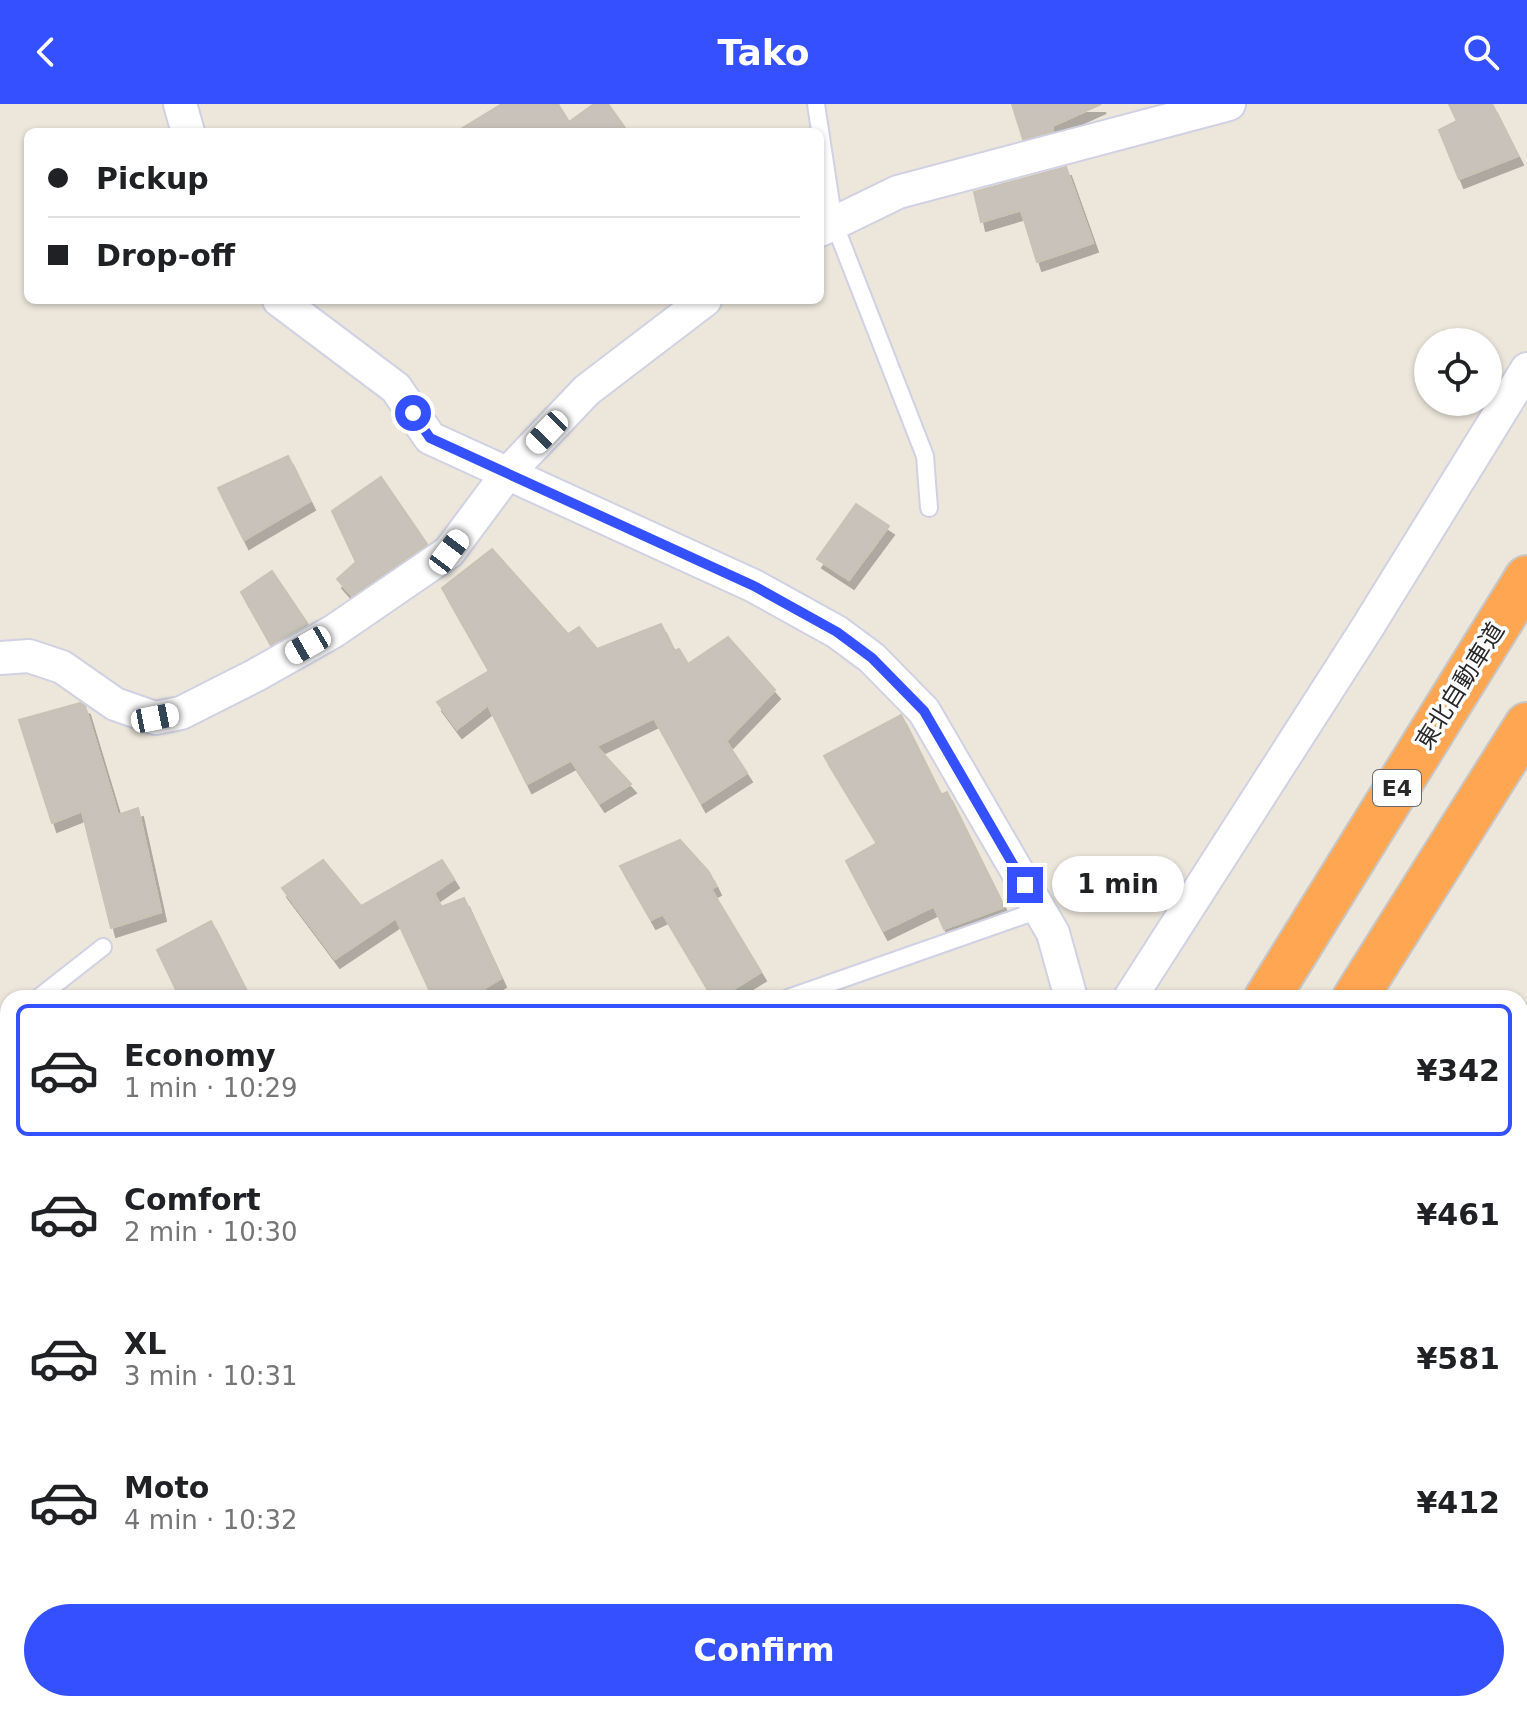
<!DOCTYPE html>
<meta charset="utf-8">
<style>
:root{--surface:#fff;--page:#f2f2f2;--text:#202124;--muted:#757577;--line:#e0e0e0;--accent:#3550ff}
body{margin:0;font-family:"DejaVu Sans","Noto Sans JP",sans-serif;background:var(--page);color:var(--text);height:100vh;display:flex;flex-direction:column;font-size:30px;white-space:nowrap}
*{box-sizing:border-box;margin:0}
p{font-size:26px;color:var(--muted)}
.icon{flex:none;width:44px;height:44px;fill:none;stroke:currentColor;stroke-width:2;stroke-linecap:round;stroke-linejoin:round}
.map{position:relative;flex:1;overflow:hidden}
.sheet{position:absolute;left:0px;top:886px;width:1528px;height:722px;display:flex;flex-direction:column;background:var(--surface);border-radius:24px 24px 0 0;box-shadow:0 2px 6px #0004}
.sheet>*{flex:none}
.top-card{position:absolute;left:24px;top:24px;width:800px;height:176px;border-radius:12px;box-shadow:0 2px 6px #0004;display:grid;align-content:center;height:176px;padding:0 24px;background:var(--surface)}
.fabs{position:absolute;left:1414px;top:224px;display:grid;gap:16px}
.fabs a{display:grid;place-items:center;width:88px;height:88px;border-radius:50%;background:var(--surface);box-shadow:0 2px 6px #0004;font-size:40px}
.end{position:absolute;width:36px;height:36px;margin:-18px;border:10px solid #3550ff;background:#fff;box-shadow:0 0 0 4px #fff}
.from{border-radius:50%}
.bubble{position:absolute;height:56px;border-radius:28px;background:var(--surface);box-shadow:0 2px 6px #0004;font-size:26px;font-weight:600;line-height:56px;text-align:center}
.car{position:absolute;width:24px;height:48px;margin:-24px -12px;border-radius:10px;box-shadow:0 0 6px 2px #0007;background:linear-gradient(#fff 24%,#345 0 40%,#fff 0 76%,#345 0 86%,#fff 0)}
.top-card b{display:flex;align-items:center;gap:28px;height:76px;font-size:30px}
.top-card b+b{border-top:2px solid var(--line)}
.top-card i{width:20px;height:20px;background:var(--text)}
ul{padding:14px 0 0;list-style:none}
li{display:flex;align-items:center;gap:24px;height:132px;margin:0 16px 12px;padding:0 8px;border:4px solid transparent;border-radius:12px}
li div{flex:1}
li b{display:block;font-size:30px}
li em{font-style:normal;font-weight:600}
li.on{border-color:var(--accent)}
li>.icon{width:72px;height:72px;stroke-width:1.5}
.cta{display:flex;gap:16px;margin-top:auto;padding:16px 24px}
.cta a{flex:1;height:92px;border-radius:48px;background:var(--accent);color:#fff;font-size:32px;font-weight:600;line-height:92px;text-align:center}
header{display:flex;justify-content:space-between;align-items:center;height:104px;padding:0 24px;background:var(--accent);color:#fff;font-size:36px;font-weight:600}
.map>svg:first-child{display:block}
.building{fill:#c8c2ba;stroke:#c8c2b4;stroke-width:2;filter:url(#shadow)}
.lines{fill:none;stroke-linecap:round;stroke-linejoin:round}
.lane-casing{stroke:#d0d2e3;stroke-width:20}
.street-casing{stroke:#d0d2e3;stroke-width:36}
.highway-casing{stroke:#c7c7c7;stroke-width:48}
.lane{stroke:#fff;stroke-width:16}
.street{stroke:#fff;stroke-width:32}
.highway{stroke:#ffa653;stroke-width:44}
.route{stroke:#3550ff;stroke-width:10}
.labels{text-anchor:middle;stroke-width:7;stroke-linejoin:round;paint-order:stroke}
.shield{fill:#fff;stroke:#696969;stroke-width:2}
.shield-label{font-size:22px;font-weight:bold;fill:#292929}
.street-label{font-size:24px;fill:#292929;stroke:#fff}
</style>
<header><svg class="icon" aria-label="back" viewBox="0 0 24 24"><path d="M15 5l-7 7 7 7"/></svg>Tako<svg class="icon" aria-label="search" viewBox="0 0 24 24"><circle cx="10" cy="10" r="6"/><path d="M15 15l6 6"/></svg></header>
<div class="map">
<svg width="1527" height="1607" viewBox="0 0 1527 1607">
<defs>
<filter id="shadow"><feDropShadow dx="5" dy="9" stdDeviation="0" flood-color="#0004"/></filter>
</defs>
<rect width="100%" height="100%" fill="#ece6db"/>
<g class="building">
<path d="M502 0H558L569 18 594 0H608L628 28H456Z"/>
<path d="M1012 0H1101L1052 22 1053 27 1023 35Z"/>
<path d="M1449 0H1492L1518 52 1459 75 1439 26 1457 17Z"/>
<path d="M1066 63 1093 139 1037 158 1021 106 981 118 974 88Z"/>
<path d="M288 352 310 397 244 436 218 384Z"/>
<path d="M381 373 427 440 352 492 337 475 356 458 332 407Z"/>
<path d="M856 400 889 422 849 476 817 455Z"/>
<path d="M492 445 568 530 579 523 597 545 661 520 674 547 679 545 688 560 728 533 775 586 726 637 747 669 701 699 654 614 596 642 631 680 600 699 571 656 527 680 488 601 457 625 437 598 489 567 442 484Z"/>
<path d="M272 467 307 519 271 541 241 488Z"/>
<path d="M80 599 85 602 118 711 138 704 161 808 111 824 82 707 52 719 19 616Z"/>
<path d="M901 611 941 691 947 688 1004 803 944 825 934 802 883 827 846 757 877 739 824 652Z"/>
<path d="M680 736 709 768 716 782 711 785 761 868 719 894H713L663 810 651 816 620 762Z"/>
<path d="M323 756 361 802 442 756 454 775 434 789 441 803 464 794 501 874 469 894H433L396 814 335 855 282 784Z"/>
<path d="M211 817 250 894H180L157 846Z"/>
</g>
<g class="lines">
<g class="lane-casing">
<g id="lane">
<path d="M816 0 834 119 925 352 929 404"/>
<path d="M38 894 103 843"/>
<path d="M788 894 1039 806"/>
<path d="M0 923 5 920 8 922"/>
</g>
</g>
<g class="street-casing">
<g id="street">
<path d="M180 0 188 28"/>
<path d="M820 126 898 88 1229 0"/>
<path d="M279 196 396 284 430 334 754 482 837 528 872 554 924 607 1053 829 1071 894"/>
<path d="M0 554 29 552 62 563 115 600 155 614 181 609 256 571 334 527 449 448 507 370 587 286 705 196"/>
<path d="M1130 894 1367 524 1527 265"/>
<path d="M1173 1600 1174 1607"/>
<path d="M675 1607 681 1600"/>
</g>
</g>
<g class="highway-casing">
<g id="highway">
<path d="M1267 894 1527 474"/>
<path d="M1355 894 1527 621"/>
<path d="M811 1607 816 1600"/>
<path d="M893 1607 898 1600"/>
</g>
</g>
<use href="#lane" class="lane"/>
<use href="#street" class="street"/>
<use href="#highway" class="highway"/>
</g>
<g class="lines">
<path class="route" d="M413 309 430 334 754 482 837 528 872 554 924 607 1025 781"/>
</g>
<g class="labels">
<rect class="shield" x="1373" y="666" width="48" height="36" rx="6"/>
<g class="shield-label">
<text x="1397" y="692">E4</text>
</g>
<g class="street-label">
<text transform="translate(1460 582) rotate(-58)" y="8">東北自動車道</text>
</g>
</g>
</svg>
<div class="fabs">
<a><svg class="icon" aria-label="locate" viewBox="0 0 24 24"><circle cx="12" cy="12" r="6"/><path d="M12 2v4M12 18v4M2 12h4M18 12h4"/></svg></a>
</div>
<i class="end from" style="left:413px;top:309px"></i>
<i class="end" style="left:1025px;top:781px"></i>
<div class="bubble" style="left:1052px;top:752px;width:132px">1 min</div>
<i class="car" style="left:547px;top:328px;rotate:224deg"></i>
<i class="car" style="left:449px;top:448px;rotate:37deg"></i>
<i class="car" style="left:308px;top:541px;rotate:240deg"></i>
<i class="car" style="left:155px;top:614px;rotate:79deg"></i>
<div class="top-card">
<b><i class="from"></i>Pickup</b>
<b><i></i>Drop-off</b>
</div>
<section class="sheet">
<ul>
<li class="on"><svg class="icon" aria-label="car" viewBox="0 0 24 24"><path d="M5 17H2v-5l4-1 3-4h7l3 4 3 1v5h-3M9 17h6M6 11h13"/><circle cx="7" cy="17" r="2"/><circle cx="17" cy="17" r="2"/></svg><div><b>Economy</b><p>1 min · 10:29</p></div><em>¥342</em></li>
<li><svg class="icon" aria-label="car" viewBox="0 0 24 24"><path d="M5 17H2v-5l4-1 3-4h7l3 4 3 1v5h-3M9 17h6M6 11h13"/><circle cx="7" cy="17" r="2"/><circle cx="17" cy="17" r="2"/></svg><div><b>Comfort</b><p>2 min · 10:30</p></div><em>¥461</em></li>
<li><svg class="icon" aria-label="car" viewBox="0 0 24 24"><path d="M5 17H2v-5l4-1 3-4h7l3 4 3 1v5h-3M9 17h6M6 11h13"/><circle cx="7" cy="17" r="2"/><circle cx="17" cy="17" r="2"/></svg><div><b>XL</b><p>3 min · 10:31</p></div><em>¥581</em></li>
<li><svg class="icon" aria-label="car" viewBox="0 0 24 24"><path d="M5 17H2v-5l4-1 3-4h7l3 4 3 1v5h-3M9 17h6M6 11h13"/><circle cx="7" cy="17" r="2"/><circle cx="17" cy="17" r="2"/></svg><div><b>Moto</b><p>4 min · 10:32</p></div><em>¥412</em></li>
</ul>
<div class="cta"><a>Confirm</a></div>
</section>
</div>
